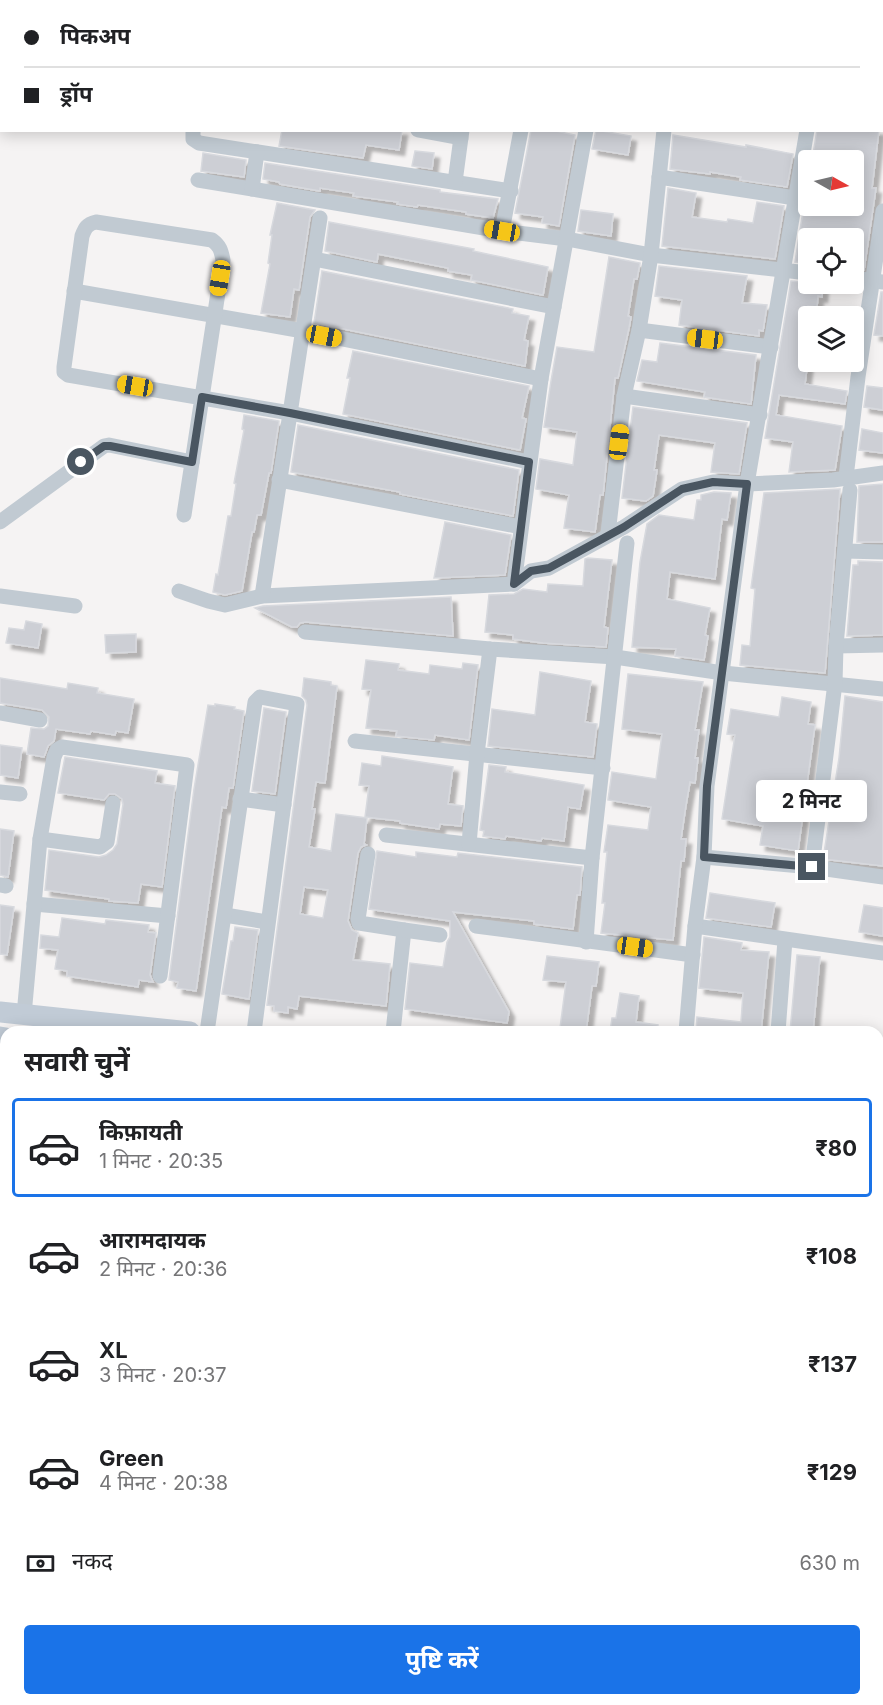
<!DOCTYPE html>
<html lang="hi">
<meta charset="utf-8">
<style>
:root{--surface:#fff;--page:#f6f6f6;--text:#202124;--muted:#757577;--line:#e0e0e0;--accent:#1a73e8}
body{margin:0;font-family:Inter,"Noto Sans Devanagari",sans-serif;background:var(--page);color:var(--text);height:100vh;display:flex;flex-direction:column;font-size:22px;white-space:nowrap}
*{box-sizing:border-box;margin:0}
p{font-size:20px;color:var(--muted)}
.icon{flex:none;width:33px;height:33px;fill:none;stroke:currentColor;stroke-width:2;stroke-linecap:round;stroke-linejoin:round}
.map{position:relative;flex:1;overflow:hidden}
.details{position:absolute;left:0px;top:1026px;width:884px;height:680px;display:flex;flex-direction:column;background:var(--surface);border-radius:18px 18px 0 0;box-shadow:0 3px 15px #0003}
.details>*{flex:none}
.hud{position:absolute;left:0px;top:0px;width:884px;height:132px;box-shadow:0 3px 15px #0003;display:grid;align-content:center;height:132px;padding:0 24px;background:var(--surface)}
.needle{width:39px;rotate:98deg}
.buttons{position:absolute;left:798px;top:150px;display:grid;gap:12px}
.buttons a{display:grid;place-items:center;width:66px;height:66px;border-radius:6px;background:var(--surface);box-shadow:0 3px 15px #0003;font-size:30px}
.end{position:absolute;width:27px;height:27px;margin:-14px;border:8px solid #4a5661;background:#fff;box-shadow:0 0 0 3px #fff}
.from{border-radius:50%}
.bubble{position:absolute;height:42px;border-radius:6px;background:var(--surface);box-shadow:0 3px 15px #0003;font-size:20px;font-weight:700;line-height:42px;text-align:center}
.car{position:absolute;width:18px;height:36px;margin:-18px -9px;border-radius:8px;box-shadow:0 0 4px 2px #0007;background:linear-gradient(#f5c518 24%,#345 0 40%,#f5c518 0 76%,#345 0 86%,#f5c518 0)}
.hud b{display:flex;align-items:center;gap:21px;height:57px;font-size:22px}
.hud b+b{border-top:2px solid var(--line)}
.hud i{width:15px;height:15px;background:var(--text)}
ul{padding:0;list-style:none}
li{display:flex;align-items:center;gap:18px;height:99px;margin:0 12px 9px;padding:0 12px;border:3px solid transparent;border-radius:6px}
li div{flex:1}
li b{display:block;font-size:22px}
li em{font-style:normal;font-weight:700}
li.selected{border-color:var(--accent)}
li>.icon{width:54px;height:54px;stroke-width:1.5}
h2{padding:0 24px;font-size:27px;line-height:72px}
.pay{display:flex;align-items:center;gap:15px;height:66px;padding:0 24px;font-size:22px}
.pay p{margin-inline-start:auto}
.button{display:flex;gap:12px;margin-top:auto;padding:12px 24px}
.button a{flex:1;height:69px;border-radius:6px;background:var(--accent);color:#fff;font-size:24px;font-weight:700;line-height:69px;text-align:center}
.map>svg:first-child{display:block}
.building{fill:#cdcfd5;stroke:#d7d9de;stroke-width:1.5;fill-rule:evenodd;filter:url(#shadow)}
.lines{fill:none;stroke-linecap:round;stroke-linejoin:round}
.minor{stroke:#c1cad2;stroke-width:15}
.secondary{stroke:#c1cbd6;stroke-width:21}
.route{stroke:#4a5661;stroke-width:8}
</style>
<div class="map">
<svg width="883" height="1705" viewBox="0 0 883 1705">
<defs>
<filter id="shadow"><feDropShadow dx="5.5" dy="5.5" stdDeviation="1.5" flood-color="#0004"/></filter>
</defs>
<rect width="100%" height="100%" fill="#f5f3f3"/>
<g class="building">
<path d="M282 130H402L399 150 366 145 363 158 279 146Z"/>
<path d="M531 130H551L575 135 559 226 542 223 543 217 515 213Z"/>
<path d="M596 130 631 136 628 155 592 149Z"/>
<path d="M817 130H879L872 188H876L864 270 854 268V238H808V263L795 262 808 179V208L839 213 840 206H854V160H812Z"/>
<path d="M673 135 746 147V145L793 154 787 187 740 180 741 177 710 172V174L670 169Z"/>
<path d="M415 151 434 153 432 169 412 166Z"/>
<path d="M203 153 246 160 244 177 201 171Z"/>
<path d="M265 163 440 190V192L498 199 493 218 466 214V212L418 205 417 207 397 204 398 202 353 196 354 193 320 188V191L280 184 279 182 263 179Z"/>
<path d="M668 188 696 193 692 217 727 222 728 219 753 223 757 202 784 206 775 259 662 246Z"/>
<path d="M277 203 315 210 310 217 299 290 294 289 290 317 261 313 270 264 268 263 272 235H270Z"/>
<path d="M581 210 613 214 611 236 578 231Z"/>
<path d="M329 222 474 249 473 251 548 267 543 295 471 280 472 275 448 271V268L378 254 377 262 325 251Z"/>
<path d="M609 257 640 263 637 279H634L628 316 631 317 629 328 618 378H615L603 495H600L595 532 564 528 569 495 536 489 540 459 573 465 577 432 544 427 551 381 557 347 594 352Z"/>
<path d="M659 266 747 276 742 303 767 305 763 331 759 330V336L679 325 682 300 655 296Z"/>
<path d="M322 271 513 309 512 313 529 316 524 340 528 341 525 366 314 323Z"/>
<path d="M791 281 823 284 822 297 818 296 817 307 808 306V360L805 384 847 391 845 404 779 395 776 415 842 426 835 470 789 472 793 442 765 438Z"/>
<path d="M881 292H883V336L874 335Z"/>
<path d="M660 343 756 355 751 404 704 397 705 392 637 381 642 360 657 362Z"/>
<path d="M353 351 529 386 522 418 526 419 520 450 343 414 350 378H347Z"/>
<path d="M867 386 883 388V410L864 407Z"/>
<path d="M633 407 747 423 739 474 711 472 715 443 659 435 654 470H657L653 496 646 501 622 498Z"/>
<path d="M244 415 279 421 271 473H269L261 515H257L254 532H252L242 591 225 595 213 592 216 574 218 575 228 516H231L236 484 234 483 244 430 242 429Z"/>
<path d="M298 425 519 470 513 516 400 494V492L291 472Z"/>
<path d="M862 429 883 433V453L859 450Z"/>
<path d="M883 484V542H857L859 486Z"/>
<path d="M840 489 825 673 740 665 742 645 750 646 755 589 751 588 764 493Z"/>
<path d="M714 492 731 493 727 520 722 519 715 579 670 572 667 599 710 608 705 635 708 636 704 660 675 656 676 649 632 647 640 562 647 524 659 515 694 520 697 500H701V495Z"/>
<path d="M445 522 511 535 505 575 434 578Z"/>
<path d="M588 558 612 560 604 627 608 628 606 647 543 643 513 639V635L485 632 489 595 514 594 523 589 547 592 548 584 583 586 585 559Z"/>
<path d="M858 561 883 562V635L847 636 853 565H858Z"/>
<path d="M451 597 453 636 306 622 300 623 297 627H292L255 608 263 606Z"/>
<path d="M26 621 42 624 38 648 6 643 9 628 24 630Z"/>
<path d="M136 634V652L106 653 105 635Z"/>
<path d="M366 660 399 664 398 670 429 674 430 665 462 669 463 663 478 665 469 740 435 735 434 740 396 736 397 731 366 728 371 690 362 689Z"/>
<path d="M540 672 591 681 585 722 597 724 593 757 488 746 492 709 535 715Z"/>
<path d="M628 674 703 682 695 730H699L695 758H698L695 783 690 782 686 805 681 839H686L684 861H681L673 940 601 933 605 903H602L607 852H604L608 825 648 830 651 807 608 800 612 772 656 779 662 734 622 729Z"/>
<path d="M0 678 67 689 68 683 98 688 97 693 134 699 128 733 116 731 115 735 91 731 90 734 56 729 54 741 48 746 44 757 27 754 31 728 44 729 48 726 49 717 42 710 0 703Z"/>
<path d="M304 678 331 682V685L337 686 325 783 316 782 312 809H315L309 847 331 851 336 814 367 818 364 844 366 845 361 847 358 853 348 921 352 930 358 933 353 960 390 964 386 1006 299 996 297 1009 288 1007V1013L274 1011V1006L267 1005 307 705 306 700 302 696ZM304 887 328 890 323 918 300 914Z"/>
<path d="M845 696 883 702V866L823 859 839 758Z"/>
<path d="M782 697 811 702 808 724 815 725 798 851 760 845 763 826 722 819 735 735 727 734 731 709 779 717Z"/>
<path d="M215 704 235 707 234 709 244 711 233 788H229L226 808 222 807 196 991 177 988 178 982 169 980 194 789 208 705 215 706Z"/>
<path d="M264 708 286 712 275 794 252 791Z"/>
<path d="M0 745 22 748 18 778 0 775Z"/>
<path d="M382 756 453 767 448 804 463 806 461 826 440 824 439 829 400 823V821L365 817 369 786 359 785 362 763 381 766Z"/>
<path d="M65 757 157 771 155 783 175 786 162 887 141 884 138 903 109 901V899L45 890 49 850 99 857 106 855 113 850 117 844 123 804 122 799 115 794H109L104 800 58 793Z"/>
<path d="M489 765 506 767 505 772 584 785 580 809 568 807 564 841 542 838 541 841 506 836 505 839 483 836 484 831 480 830Z"/>
<path d="M0 829 14 831 8 877 0 875Z"/>
<path d="M377 851 416 857V852L457 857 458 853 582 867 580 895H577L573 929 534 924V921L453 912 509 1012 507 1023 405 1009 410 963 443 967 447 942 450 937V921L369 909Z"/>
<path d="M710 893 775 903 771 927 706 918Z"/>
<path d="M0 905 14 907 7 955 0 954Z"/>
<path d="M864 905 883 908V936L859 932Z"/>
<path d="M62 918 105 924 106 920 149 925 148 932 156 933 150 975 153 982 139 980 138 987 67 976V971L55 969 58 950 40 948 41 935 59 937Z"/>
<path d="M235 927 258 930 249 999 222 994 231 941H233Z"/>
<path d="M704 937 742 943 741 950 769 952 761 1032H696L697 1017 741 1022 743 993 699 988Z"/>
<path d="M797 955 820 957 813 1032H790Z"/>
<path d="M547 956 599 962 596 986H592L586 1032 560 1028 566 982 543 980Z"/>
<path d="M620 993 639 996 636 1022 658 1025 657 1032H610L612 1018H616Z"/>
</g>
<g class="lines">
<g class="minor">
<path d="M309 0 319 2"/>
<path d="M246 2 247 0"/>
<path d="M371 2 372 0"/>
<path d="M601 2V0"/>
<path d="M680 2V0"/>
<path d="M831 2V0"/>
<path d="M193 130V139L199 143 511 191"/>
<path d="M418 130 461 138"/>
<path d="M659 177 795 198"/>
<path d="M198 180 502 231 567 239 651 255 808 273"/>
<path d="M455 182 462 130"/>
<path d="M252 189 257 152"/>
<path d="M502 231 521 130"/>
<path d="M314 259 554 307"/>
<path d="M854 278 883 282"/>
<path d="M74 291 303 331 541 379"/>
<path d="M639 330 771 347"/>
<path d="M624 396 760 415"/>
<path d="M846 477 858 377 883 211"/>
<path d="M279 480 521 527"/>
<path d="M184 515 223 260C221 250 220 246 212 240L96 222C87 224 85 228 82 236L64 367V372L68 375 290 413 529 462"/>
<path d="M0 522 104 446 109 445 192 462"/>
<path d="M608 534 624 396 639 330 651 255 664 130"/>
<path d="M845 551 883 552"/>
<path d="M514 584 541 379 586 130"/>
<path d="M179 591 208 601 225 605 262 596 514 584 531 571 549 568 624 527 682 489 713 482 747 484 833 480 883 473"/>
<path d="M0 596 75 606"/>
<path d="M262 596 320 218"/>
<path d="M305 632 490 649 615 657 723 673 883 689"/>
<path d="M836 646 883 645"/>
<path d="M0 713 40 720"/>
<path d="M355 741 603 768"/>
<path d="M0 792 20 794"/>
<path d="M240 799 284 805"/>
<path d="M386 835 592 858"/>
<path d="M40 839 100 847 107 842 113 803"/>
<path d="M469 844 477 754 490 649"/>
<path d="M368 854 358 919 359 923 404 930 393 1032"/>
<path d="M704 857 812 867 883 877"/>
<path d="M812 867 835 683 836 646 850 490"/>
<path d="M0 885 6 886"/>
<path d="M34 904 168 916"/>
<path d="M225 915 267 922"/>
<path d="M476 926 693 955"/>
<path d="M695 926 883 953"/>
<path d="M404 930 440 935"/>
<path d="M586 942 592 858 627 543"/>
<path d="M24 1015 40 839 54 757 57 750 62 747 187 765 160 976"/>
<path d="M207 1032 255 702 260 697 297 704 254 1032"/>
<path d="M686 1032 695 926 704 857 707 786 747 484 807 130"/>
<path d="M778 1032 785 940"/>
<path d="M878 1260 883 1261"/>
<path d="M878 1345 883 1346"/>
<path d="M878 1421 883 1422"/>
<path d="M0 1458H6"/>
<path d="M878 1497H883"/>
<path d="M878 1582 883 1583"/>
<path d="M0 1647 6 1601"/>
<path d="M878 1665 883 1668"/>
<path d="M448 1700 497 1705"/>
<path d="M37 1705 38 1700"/>
<path d="M230 1705V1700"/>
<path d="M693 1705V1700"/>
<path d="M784 1705 787 1700"/>
<path d="M878 1705 883 1686"/>
</g>
<g class="secondary">
<path d="M0 1012 190 1032"/>
<path d="M0 1037 6 1038"/>
<path d="M878 1110 883 1111"/>
<path d="M878 1135 883 1136"/>
</g>
</g>
<g class="lines">
<path class="route" d="M81 462 104 446H110L192 462 202 397 290 413 529 462 514 584 531 571 549 568 624 527 682 489 713 482 747 484 707 786 704 857 812 867"/>
</g>
</svg>
<div class="buttons">
<a><svg class="needle" viewBox="-14 -14 28 28"><path d="M0-13l5 13h-10z" fill="#e53935"/><path d="M0 13l5-13h-10z" fill="#757577"/></svg></a>
<a><svg class="icon" aria-label="locate" viewBox="0 0 24 24"><circle cx="12" cy="12" r="6"/><path d="M12 2v4M12 18v4M2 12h4M18 12h4"/></svg></a>
<a><svg class="icon" aria-label="layers" viewBox="0 0 24 24"><path d="M12 4l9 5-9 5-9-5zM3 14l9 5 9-5"/></svg></a>
</div>
<i class="end from" style="left:81px;top:462px"></i>
<i class="end" style="left:812px;top:867px"></i>
<div class="bubble" style="left:756px;top:780px;width:111px">2 मिनट</div>
<i class="car" style="left:502px;top:231px;rotate:280deg"></i>
<i class="car" style="left:220px;top:278px;rotate:189deg"></i>
<i class="car" style="left:324px;top:336px;rotate:101deg"></i>
<i class="car" style="left:705px;top:339px;rotate:277deg"></i>
<i class="car" style="left:135px;top:386px;rotate:280deg"></i>
<i class="car" style="left:619px;top:442px;rotate:7deg"></i>
<i class="car" style="left:635px;top:947px;rotate:98deg"></i>
<div class="hud">
<b><i class="from"></i>पिकअप</b>
<b><i></i>ड्रॉप</b>
</div>
<section class="details">
<h2>सवारी चुनें</h2>
<ul>
<li class="selected"><svg class="icon" aria-label="car" viewBox="0 0 24 24"><path d="M5 17H2v-5l4-1 3-4h7l3 4 3 1v5h-3M9 17h6M6 11h13"/><circle cx="7" cy="17" r="2"/><circle cx="17" cy="17" r="2"/></svg><div><b>किफ़ायती</b><p>1 मिनट · 20:35</p></div><em>₹80</em></li>
<li><svg class="icon" aria-label="car" viewBox="0 0 24 24"><path d="M5 17H2v-5l4-1 3-4h7l3 4 3 1v5h-3M9 17h6M6 11h13"/><circle cx="7" cy="17" r="2"/><circle cx="17" cy="17" r="2"/></svg><div><b>आरामदायक</b><p>2 मिनट · 20:36</p></div><em>₹108</em></li>
<li><svg class="icon" aria-label="car" viewBox="0 0 24 24"><path d="M5 17H2v-5l4-1 3-4h7l3 4 3 1v5h-3M9 17h6M6 11h13"/><circle cx="7" cy="17" r="2"/><circle cx="17" cy="17" r="2"/></svg><div><b>XL</b><p>3 मिनट · 20:37</p></div><em>₹137</em></li>
<li><svg class="icon" aria-label="car" viewBox="0 0 24 24"><path d="M5 17H2v-5l4-1 3-4h7l3 4 3 1v5h-3M9 17h6M6 11h13"/><circle cx="7" cy="17" r="2"/><circle cx="17" cy="17" r="2"/></svg><div><b>Green</b><p>4 मिनट · 20:38</p></div><em>₹129</em></li>
</ul>
<div class="pay"><svg class="icon" aria-label="cash" viewBox="0 0 24 24"><path d="M3 7h18v10H3z"/><circle cx="12" cy="12" r="2"/></svg>नकद<p>630 m</p></div>
<div class="button"><a>पुष्टि करें</a></div>
</section>
</div>
